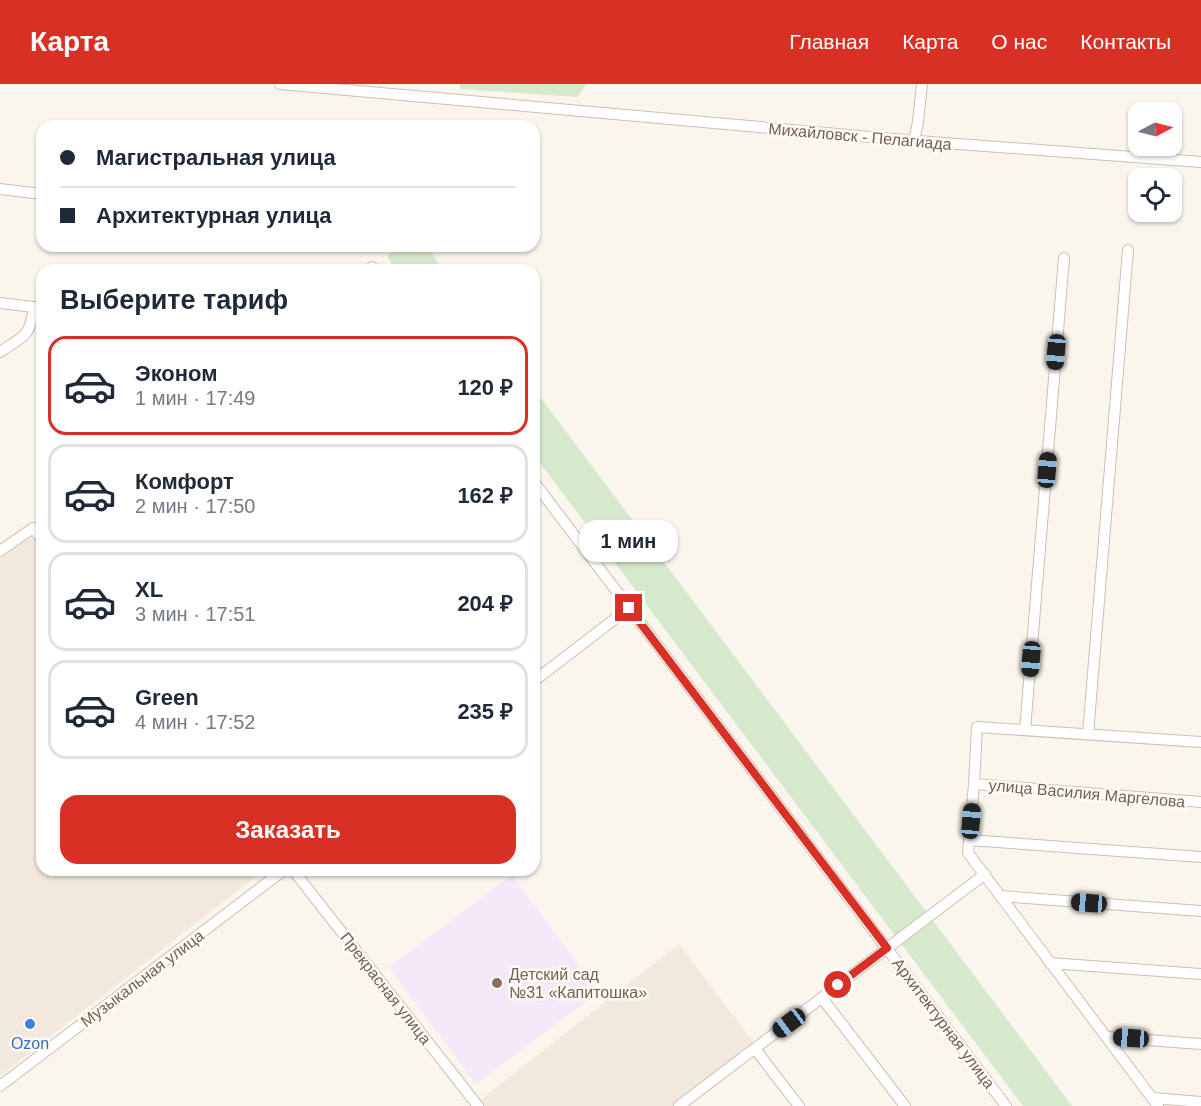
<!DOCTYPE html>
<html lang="ru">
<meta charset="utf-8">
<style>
:root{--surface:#fff;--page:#f2f2f3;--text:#1f2937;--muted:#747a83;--line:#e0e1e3;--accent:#d93025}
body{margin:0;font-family:Arial,sans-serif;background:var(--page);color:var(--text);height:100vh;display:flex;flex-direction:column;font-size:22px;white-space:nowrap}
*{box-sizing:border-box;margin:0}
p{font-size:20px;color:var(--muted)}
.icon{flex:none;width:33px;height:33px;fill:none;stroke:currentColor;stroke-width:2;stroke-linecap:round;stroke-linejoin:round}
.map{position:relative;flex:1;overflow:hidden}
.panel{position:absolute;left:36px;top:180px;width:504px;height:612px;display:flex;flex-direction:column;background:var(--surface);border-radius:18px;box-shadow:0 2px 4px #0004}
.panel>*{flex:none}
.banner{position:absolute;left:36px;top:36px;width:504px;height:132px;border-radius:18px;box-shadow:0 2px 4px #0004;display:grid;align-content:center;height:132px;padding:0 24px;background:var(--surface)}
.needle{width:39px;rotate:83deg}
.fabs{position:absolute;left:1128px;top:18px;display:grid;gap:12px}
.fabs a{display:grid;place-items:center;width:54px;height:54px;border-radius:12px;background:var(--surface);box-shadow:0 2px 4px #0004;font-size:30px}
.end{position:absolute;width:27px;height:27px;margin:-14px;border:8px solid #d93025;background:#fff;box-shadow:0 0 0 3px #fff}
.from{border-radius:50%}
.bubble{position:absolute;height:42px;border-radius:18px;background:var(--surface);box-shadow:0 2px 4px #0004;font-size:20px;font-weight:800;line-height:42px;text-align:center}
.car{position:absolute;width:18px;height:36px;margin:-18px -9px;border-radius:8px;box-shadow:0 0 4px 2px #0007;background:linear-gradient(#222 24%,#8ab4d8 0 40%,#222 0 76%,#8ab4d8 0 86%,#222 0)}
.banner b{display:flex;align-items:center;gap:21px;height:57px;font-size:22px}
.banner b+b{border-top:2px solid var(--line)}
.banner i{width:15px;height:15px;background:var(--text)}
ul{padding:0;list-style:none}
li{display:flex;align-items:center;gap:18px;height:99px;margin:0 12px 9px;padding:0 12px;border:3px solid var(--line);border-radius:18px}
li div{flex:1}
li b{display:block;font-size:22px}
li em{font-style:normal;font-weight:800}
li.on{border-color:var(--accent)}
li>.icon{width:54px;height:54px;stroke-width:1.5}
h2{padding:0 24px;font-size:27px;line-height:72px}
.button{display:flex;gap:12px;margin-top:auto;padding:12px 24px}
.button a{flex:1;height:69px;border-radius:18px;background:var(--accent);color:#fff;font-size:24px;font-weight:800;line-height:69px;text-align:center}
header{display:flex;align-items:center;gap:36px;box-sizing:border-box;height:84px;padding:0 30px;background:var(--accent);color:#fff}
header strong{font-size:28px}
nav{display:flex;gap:33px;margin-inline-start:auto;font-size:21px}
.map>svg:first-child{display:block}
.residential{fill:#f2e8dc}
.education{fill:#f3e9f8}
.green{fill:#d7e9cc}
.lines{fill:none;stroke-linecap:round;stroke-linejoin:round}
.minor-casing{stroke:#cdbfb3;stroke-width:12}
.minor{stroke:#fff;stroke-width:10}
.route{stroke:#d93025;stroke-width:8}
.education-dot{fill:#8d6e63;stroke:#fefaf4;stroke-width:2}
.shop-dot{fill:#3f7fe0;stroke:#fefaf4;stroke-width:2}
.labels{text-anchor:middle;stroke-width:5;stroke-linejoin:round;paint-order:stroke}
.street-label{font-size:16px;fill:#765f51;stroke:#fefaf4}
.education-label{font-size:16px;fill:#785e54;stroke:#fefaf4;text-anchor:start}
.shop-label{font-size:16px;fill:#366cbe;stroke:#fefaf4}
</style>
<header>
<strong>Карта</strong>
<nav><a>Главная</a><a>Карта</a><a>О нас</a><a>Контакты</a></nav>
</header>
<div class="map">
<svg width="1201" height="1022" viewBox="0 0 1201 1022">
<rect width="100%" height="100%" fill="#fbf6ed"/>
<g class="residential">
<path d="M36 454 42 459V786H264L0 992V475L29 455Z"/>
<path d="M679 860 754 959 673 1022H482L479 1017Z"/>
</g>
<path class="education" d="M512 791 599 908 476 1000 389 883Z"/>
<g class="green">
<path d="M460 0H587L577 13 460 5Z"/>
<path d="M401 162H426L444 186H395L387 172Z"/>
<path d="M534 305 1072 1022H1023L534 371Z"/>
</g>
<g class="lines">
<g class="minor-casing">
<g id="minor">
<path d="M280 0 905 56 1201 78"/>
<path d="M914 57 918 38 922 0"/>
<path d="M0 105 42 110"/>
<path d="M372 183 374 186"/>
<path d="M0 219 42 224"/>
<path d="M0 268C24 251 29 255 34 224"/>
<path d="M534 398 1006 1022"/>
<path d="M0 467 33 444 42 455"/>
<path d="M534 597 629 524"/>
<path d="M1025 646 1064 174"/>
<path d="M1088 650 1128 166"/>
<path d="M974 700 1201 718"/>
<path d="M969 756 1201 773"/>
<path d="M293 786 478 1022"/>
<path d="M1000 812 1201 827"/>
<path d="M1050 879 1201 890"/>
<path d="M822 914 905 1022"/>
<path d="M1107 953 1201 960"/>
<path d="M755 965 799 1022"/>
<path d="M0 1002 284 786"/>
<path d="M1153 1014 1201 1018"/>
<path d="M679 1022 985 790"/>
<path d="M1158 1022 968 769 974 700 977 643 1201 658"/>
</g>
</g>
<use href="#minor" class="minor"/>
</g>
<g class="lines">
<path class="route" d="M629 524 887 864 838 901"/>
</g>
<circle class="education-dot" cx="497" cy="899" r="6"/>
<circle class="shop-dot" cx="30" cy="940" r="6"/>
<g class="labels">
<g class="street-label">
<text transform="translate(860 52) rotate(5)" y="6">Михайловск - Пелагиада</text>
<text transform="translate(1087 709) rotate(5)" y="6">улица Василия Маргелова</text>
<text transform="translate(142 894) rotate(-37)" y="6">Музыкальная улица</text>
<text transform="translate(386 904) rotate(52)" y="6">Прекрасная улица</text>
<text transform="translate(944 939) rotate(53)" y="6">Архитектурная улица</text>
</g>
<g class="education-label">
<text x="509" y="896">Детский сад<tspan x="509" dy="18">№31 «Капитошка»</tspan></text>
</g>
<g class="shop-label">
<text x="30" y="965">Ozon</text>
</g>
</g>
</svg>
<div class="fabs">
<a><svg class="needle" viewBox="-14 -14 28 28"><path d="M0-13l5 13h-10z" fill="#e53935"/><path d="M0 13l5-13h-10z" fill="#747a83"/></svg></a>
<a><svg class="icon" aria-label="locate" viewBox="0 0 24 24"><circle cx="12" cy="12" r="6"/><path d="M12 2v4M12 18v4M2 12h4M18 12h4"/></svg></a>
</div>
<i class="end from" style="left:838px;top:901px"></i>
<i class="end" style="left:629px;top:524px"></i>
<div class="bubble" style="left:579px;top:436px;width:99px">1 мин</div>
<i class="car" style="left:1056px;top:268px;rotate:185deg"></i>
<i class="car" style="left:1047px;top:386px;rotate:5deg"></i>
<i class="car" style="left:1031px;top:575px;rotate:185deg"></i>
<i class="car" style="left:971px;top:737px;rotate:5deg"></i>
<i class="car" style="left:1089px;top:819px;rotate:274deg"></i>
<i class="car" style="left:789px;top:939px;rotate:233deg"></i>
<i class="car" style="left:1131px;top:954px;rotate:274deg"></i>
<div class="banner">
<b><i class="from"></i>Магистральная улица</b>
<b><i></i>Архитектурная улица</b>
</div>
<section class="panel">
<h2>Выберите тариф</h2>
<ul>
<li class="on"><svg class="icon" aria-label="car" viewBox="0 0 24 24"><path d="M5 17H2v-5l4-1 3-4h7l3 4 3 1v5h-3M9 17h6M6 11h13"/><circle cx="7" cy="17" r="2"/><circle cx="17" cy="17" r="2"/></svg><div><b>Эконом</b><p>1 мин · 17:49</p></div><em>120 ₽</em></li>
<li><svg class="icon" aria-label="car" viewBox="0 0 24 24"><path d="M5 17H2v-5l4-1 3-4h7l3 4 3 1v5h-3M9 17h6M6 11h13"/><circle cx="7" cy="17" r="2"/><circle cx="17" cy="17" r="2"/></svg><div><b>Комфорт</b><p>2 мин · 17:50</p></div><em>162 ₽</em></li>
<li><svg class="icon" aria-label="car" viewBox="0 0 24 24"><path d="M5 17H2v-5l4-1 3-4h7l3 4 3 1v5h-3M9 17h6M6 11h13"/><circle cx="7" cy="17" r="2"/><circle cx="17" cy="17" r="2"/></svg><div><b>XL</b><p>3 мин · 17:51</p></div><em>204 ₽</em></li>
<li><svg class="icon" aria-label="car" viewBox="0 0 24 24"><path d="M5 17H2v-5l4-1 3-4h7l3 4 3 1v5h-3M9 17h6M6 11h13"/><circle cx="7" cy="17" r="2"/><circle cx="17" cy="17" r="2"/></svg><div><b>Green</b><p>4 мин · 17:52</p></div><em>235 ₽</em></li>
</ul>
<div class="button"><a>Заказать</a></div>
</section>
</div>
